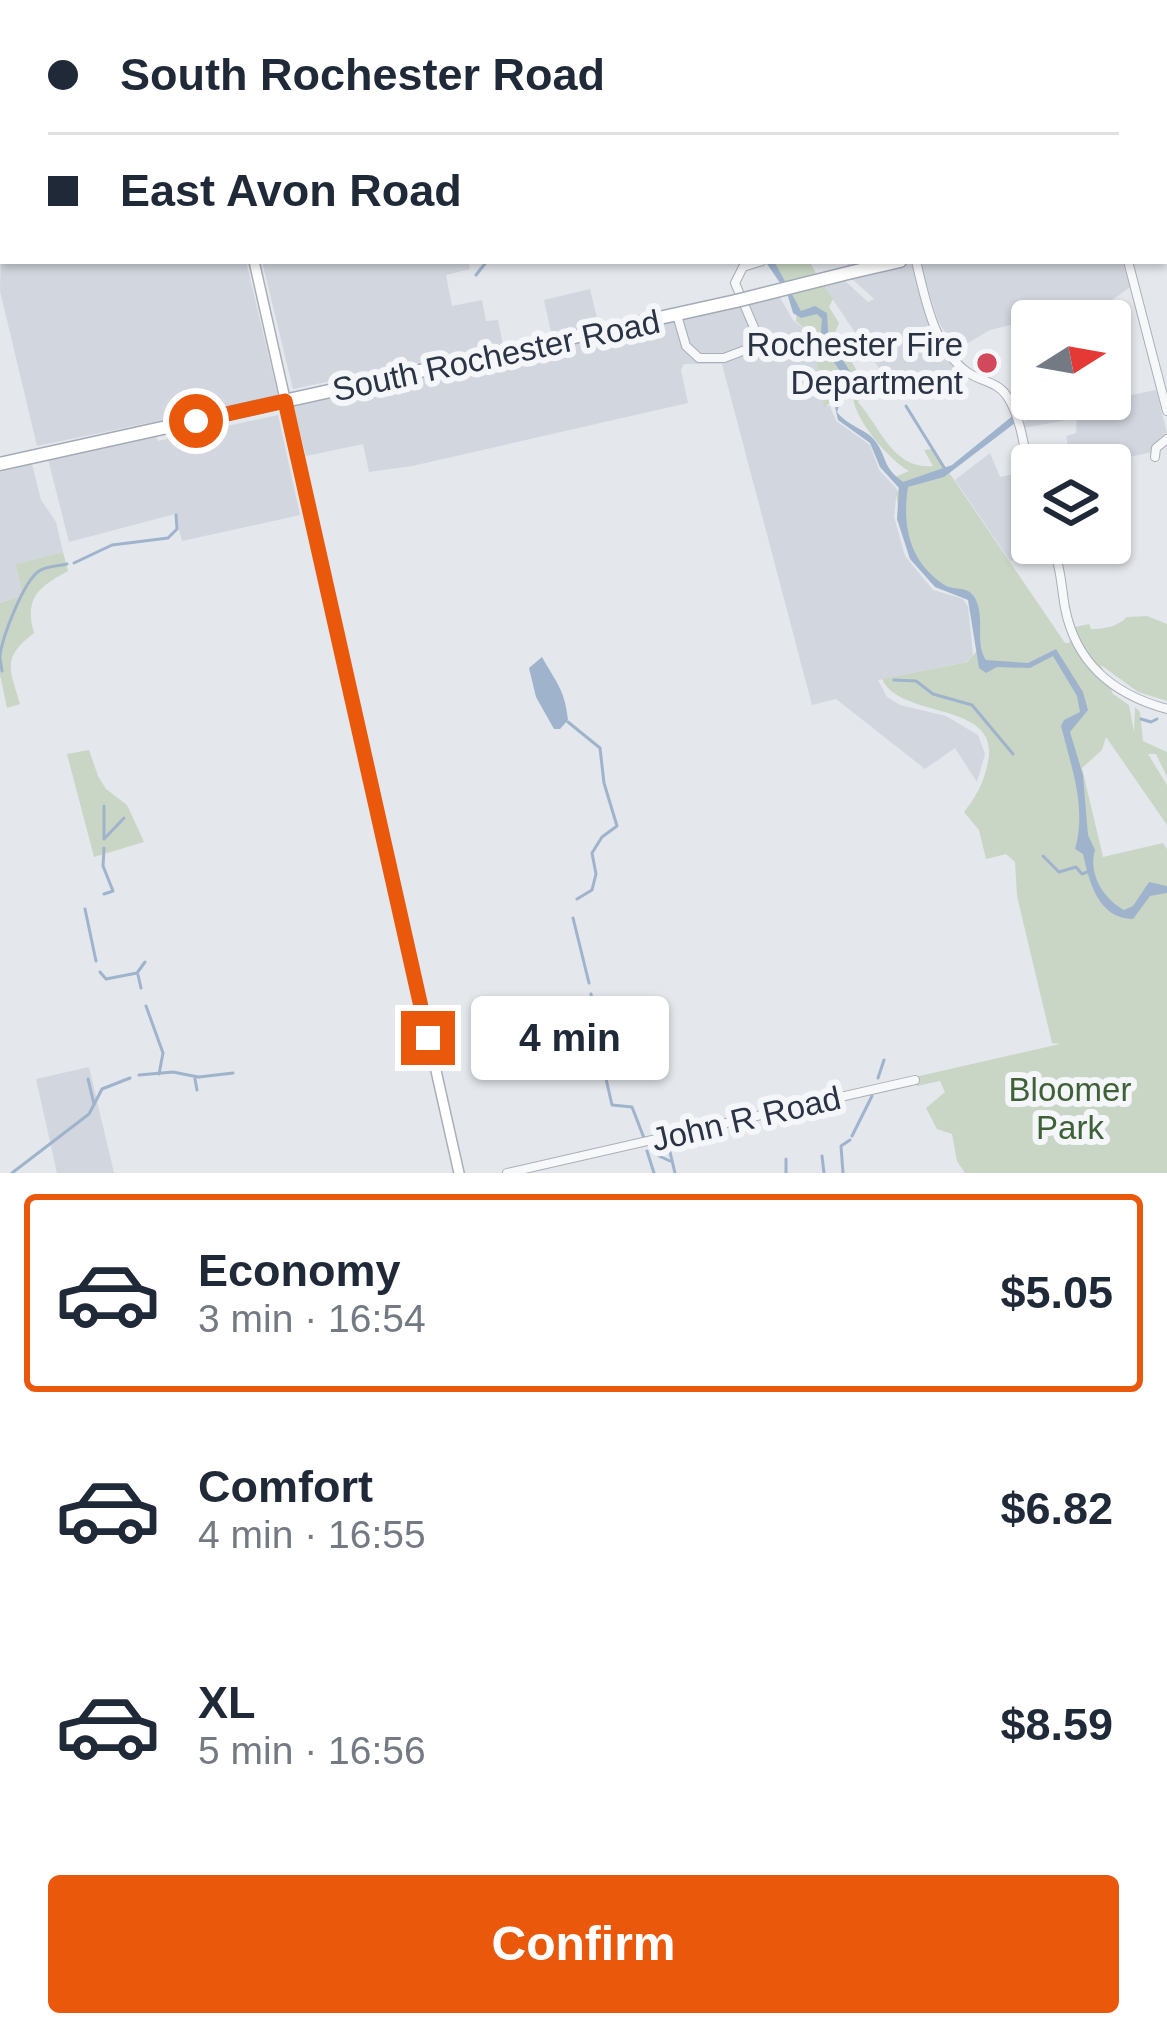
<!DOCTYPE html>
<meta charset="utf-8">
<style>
:root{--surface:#fff;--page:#f2f2f3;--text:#1f2937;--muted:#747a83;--line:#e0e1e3;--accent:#ea580c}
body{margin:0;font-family:Arial,sans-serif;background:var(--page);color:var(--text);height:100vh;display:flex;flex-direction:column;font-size:45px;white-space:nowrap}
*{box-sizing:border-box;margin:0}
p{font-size:39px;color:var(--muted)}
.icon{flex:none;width:66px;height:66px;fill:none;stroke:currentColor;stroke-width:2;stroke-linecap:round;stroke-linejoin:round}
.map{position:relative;height:1173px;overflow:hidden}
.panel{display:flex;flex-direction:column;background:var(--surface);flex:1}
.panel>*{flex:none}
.top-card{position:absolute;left:0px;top:0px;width:1167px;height:264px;box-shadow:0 3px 9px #0004;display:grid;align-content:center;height:264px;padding:0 48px;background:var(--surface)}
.needle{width:78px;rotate:79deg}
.fabs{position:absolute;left:1011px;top:300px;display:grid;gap:24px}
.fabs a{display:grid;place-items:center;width:120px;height:120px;border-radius:12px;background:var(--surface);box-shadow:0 3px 9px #0004;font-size:60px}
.end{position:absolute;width:54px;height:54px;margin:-27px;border:15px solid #ea580c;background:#fff;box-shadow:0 0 0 6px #fff}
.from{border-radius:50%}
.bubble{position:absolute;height:84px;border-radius:12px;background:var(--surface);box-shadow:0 3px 9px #0004;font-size:39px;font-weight:600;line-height:84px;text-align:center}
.top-card b{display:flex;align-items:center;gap:42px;height:114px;font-size:45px}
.top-card b+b{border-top:3px solid var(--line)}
.top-card i{width:30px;height:30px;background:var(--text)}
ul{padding:21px 0 0;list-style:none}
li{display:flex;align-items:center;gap:36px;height:198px;margin:0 24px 18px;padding:0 24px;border:6px solid transparent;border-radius:12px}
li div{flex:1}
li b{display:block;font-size:45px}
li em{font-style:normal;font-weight:600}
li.current{border-color:var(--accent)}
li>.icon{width:108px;height:108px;stroke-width:1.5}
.primary-button{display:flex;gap:24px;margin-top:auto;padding:24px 48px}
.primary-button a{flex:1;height:138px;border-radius:12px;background:var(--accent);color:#fff;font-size:48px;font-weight:600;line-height:138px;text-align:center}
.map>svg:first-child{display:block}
.built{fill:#d2d6de}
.green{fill:#c9d6c5}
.water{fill:#9fb4cc}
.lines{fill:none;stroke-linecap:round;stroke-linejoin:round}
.stream{stroke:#9fb4cc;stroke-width:3}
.tertiary-casing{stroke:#a9aeb7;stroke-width:10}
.secondary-casing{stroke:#a9aeb7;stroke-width:12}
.primary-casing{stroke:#a3abb8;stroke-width:15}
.tertiary{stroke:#f7f8fa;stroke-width:8}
.secondary{stroke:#fff;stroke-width:9}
.primary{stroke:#fff;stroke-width:12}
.primary-bridge-casing{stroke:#a3abb8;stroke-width:15;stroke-linecap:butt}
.primary-bridge{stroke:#fff;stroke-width:12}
.route{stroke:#ea580c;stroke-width:15}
.poi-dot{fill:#d1495b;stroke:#f4f6f9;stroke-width:4.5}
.labels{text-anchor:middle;stroke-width:12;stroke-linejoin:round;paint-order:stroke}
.poi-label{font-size:33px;fill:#2b3445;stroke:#f4f6f9;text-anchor:end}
.street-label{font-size:33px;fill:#2b3445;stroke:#f4f6f9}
.park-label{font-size:33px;fill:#3f6138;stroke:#f4f6f9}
</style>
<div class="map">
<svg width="1167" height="1173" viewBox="0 0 1167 1173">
<rect width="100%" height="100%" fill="#e4e7ec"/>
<g class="built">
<path d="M3 182V261H246L278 396 37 446 0 291Z"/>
<path d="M262 261H468L470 269 446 275 452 306 482 300 486 321 498 320 503 345 293 389Z"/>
<path d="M847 261H1122L1130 287 1112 300 990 330 956 350 938 321 927 286 917 287 922 288 921 294 961 371 946 383 900 391 881 371 823 285 844 280 868 302 874 299 850 277Z"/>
<path d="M590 289 599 327 552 337 544 300Z"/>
<path d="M779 296 793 320 812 335 824 406H830L836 421 870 445 879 470 897 489 894 517 905 556 933 590 963 599 968 607 973 655 966 662 878 680 887 697 900 705 946 716 978 735 985 754 977 782 955 748 925 769 836 699 812 705 722 364H684L681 370 688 403 412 466 369 472 363 444 306 456 293 404Z"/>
<path d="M1156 390 1167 433 1152 452 1094 465H1072L1066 436 1076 433 1077 418 1023 428 1022 423 1056 399H1074L1079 407 1085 401 1099 407 1121 397Z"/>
<path d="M278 415 300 515 182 541 175 514 69 542 48 459 156 435 158 441Z"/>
<path d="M990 453 1000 477 1024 472 1032 502V543H1047L1051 550 1010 561 955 480Z"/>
<path d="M32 464 41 500 56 522 63 552 17 564 23 595 0 603V472Z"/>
<path d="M89 1067 114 1173H57L36 1079Z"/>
</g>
<g class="green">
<path d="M809 261 816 273 807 276 812 282 821 281 833 299 829 307 839 323 835 333 864 383 858 402C881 428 893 470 933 466L924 450 933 449 1065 643H1069L1075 627 1089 624 1091 629C1104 629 1117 627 1127 617L1147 616 1167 624V701L1138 692 1101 665 1113 694 1129 705 1134 732 1135 707 1140 712 1143 741 1167 752V777L1156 754H1148L1167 785V825L1106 737 1102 750 1082 768 1103 857 1163 843 1167 849V1173H965L957 1161 952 1134 937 1129 926 1108 945 1092 940 1081 917 1086 915 1077 1060 1044 1052 1043 1017 896 1015 862 1006 854 986 859 979 830 964 812C976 797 984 782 988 762 1001 700 900 720 882 679L967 662 977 651 975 616 967 598 947 588 945 590C909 553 904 545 896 493L900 487 893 478 909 471C888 459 848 413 853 389L824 407 812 335 796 321 797 309 770 263Z"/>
<path d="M63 552 68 571C39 587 24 597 34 633 0 659 11 670 20 704L7 708 0 675V603L23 595 16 564Z"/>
<path d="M89 750 98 776 106 789 127 805 144 842 94 857 67 754Z"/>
</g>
<g class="water">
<path d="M765 261H774L801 311 815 306 827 313 829 345C837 351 857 376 854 388 850 398 840 400 837 412 847 426 867 429 876 442 888 460 882 466 903 482L952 465 1031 401 1040 399 1023 417 944 477 908 487C902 525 909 561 943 584 953 592 967 584 975 598 986 619 974 642 986 660L1028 663 1056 649 1083 692 1088 710 1070 732 1083 775 1088 835 1095 850C1088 873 1103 899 1124 910L1133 906 1149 882 1167 886V893L1150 896 1133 919C1098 919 1089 881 1083 854L1075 849C1087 808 1071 766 1061 726L1064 720 1080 712 1077 696 1053 656 1030 668 997 667 986 673 979 668 968 600 935 587 910 559 897 519 899 488 880 467 870 443 838 420 833 398 849 384 820 342 822 319 817 314 801 318 793 313 787 293Z"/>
<path d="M542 657C555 681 565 689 568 720L560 729H554L536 697 529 668Z"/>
</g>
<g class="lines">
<g class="stream">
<path d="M350 3V0"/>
<path d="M476 275 487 261"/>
<path d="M906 406 945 469"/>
<path d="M74 563 112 545 168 538 177 529 176 515"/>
<path d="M0 656C2 638 23 582 39 571 46 566 58 566 67 564"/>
<path d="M0 658 2 671"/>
<path d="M894 680 916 681 933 694 972 705 1013 754"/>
<path d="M1141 719 1151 722 1157 719"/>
<path d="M568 722 600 748 604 783 617 826 602 837 592 853 596 874 592 890 577 899"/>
<path d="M105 838 124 818"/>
<path d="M104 839V806"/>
<path d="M1043 856 1059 872 1076 867 1082 874 1087 872"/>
<path d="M104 894 113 891 103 866 104 848"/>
<path d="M85 909 96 961"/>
<path d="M573 918 589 983"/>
<path d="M100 972 106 979 137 973 145 962"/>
<path d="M138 975 141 988"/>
<path d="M591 994 604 1066"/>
<path d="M146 1006 163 1053 159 1074"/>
<path d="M604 1070 612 1105 632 1107 644 1138"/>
<path d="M139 1075 173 1072 198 1077"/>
<path d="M199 1077 233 1073"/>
<path d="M878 1078 884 1060"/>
<path d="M88 1079 94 1104"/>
<path d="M195 1079 197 1090"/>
<path d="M852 1136 872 1096"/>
<path d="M647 1151 654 1173"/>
<path d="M670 1152 675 1173"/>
<path d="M659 1156 670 1161"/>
<path d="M822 1156 824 1173"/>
<path d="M12 1173 89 1114 102 1089 130 1078"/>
<path d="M786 1173V1159"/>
<path d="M843 1173 841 1146 850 1140"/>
</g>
<g class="tertiary-casing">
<g id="tertiary">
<path d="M753 0 754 3"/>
<path d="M916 261C925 298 934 348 967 372 981 382 997 381 1007 396 1023 420 1026 461 1032 489"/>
<path d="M1128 261 1167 411"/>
<path d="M677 315 686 346 699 358H724L761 344 735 283 743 267 762 261"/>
<path d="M1155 457 1156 448 1167 439"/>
<path d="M1050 543C1061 564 1061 585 1065 608 1076 663 1112 694 1167 709"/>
<path d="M507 1173 915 1080"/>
</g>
</g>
<g class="secondary-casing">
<g id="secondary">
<path d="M194 0 195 3"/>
<path d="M1071 0V3"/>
<path d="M254 261 459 1173"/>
</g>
</g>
<g class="primary-casing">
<g id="primary">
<path d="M1164 203 1167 202"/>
<path d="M852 272 900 261"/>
<path d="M0 464 736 301"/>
</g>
</g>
<use href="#tertiary" class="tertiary"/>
<use href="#secondary" class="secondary"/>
<use href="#primary" class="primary"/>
<g class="primary-bridge-casing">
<path id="primary-bridge" d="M736 301 852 272"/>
</g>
<use href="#primary-bridge" class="primary-bridge"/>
</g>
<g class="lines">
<path class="route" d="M196 421 285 401 428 1038"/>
</g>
<circle class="poi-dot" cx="987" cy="363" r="12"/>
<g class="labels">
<g class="poi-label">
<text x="963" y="356">Rochester Fire<tspan x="963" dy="38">Department</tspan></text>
</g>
<g class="street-label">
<text transform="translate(496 355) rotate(-12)" y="12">South Rochester Road</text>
<text transform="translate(746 1118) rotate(-13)" y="12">John R Road</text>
</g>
<g class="park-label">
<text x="1070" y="1101">Bloomer<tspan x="1070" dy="38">Park</tspan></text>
</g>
</g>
</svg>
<div class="fabs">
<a><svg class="needle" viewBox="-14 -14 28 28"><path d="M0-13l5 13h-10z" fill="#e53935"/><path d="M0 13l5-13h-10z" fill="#747a83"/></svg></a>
<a><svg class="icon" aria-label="layers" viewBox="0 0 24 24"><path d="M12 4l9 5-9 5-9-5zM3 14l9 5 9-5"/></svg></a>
</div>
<i class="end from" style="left:196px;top:421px"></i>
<i class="end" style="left:428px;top:1038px"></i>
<div class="bubble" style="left:471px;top:996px;width:198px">4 min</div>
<div class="top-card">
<b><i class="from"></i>South Rochester Road</b>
<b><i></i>East Avon Road</b>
</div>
</div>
<section class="panel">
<ul>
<li class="current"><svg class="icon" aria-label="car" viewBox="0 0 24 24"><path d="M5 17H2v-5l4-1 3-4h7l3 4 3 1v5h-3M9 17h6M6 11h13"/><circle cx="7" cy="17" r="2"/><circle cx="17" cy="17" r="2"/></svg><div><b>Economy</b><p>3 min · 16:54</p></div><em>$5.05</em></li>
<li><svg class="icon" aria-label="car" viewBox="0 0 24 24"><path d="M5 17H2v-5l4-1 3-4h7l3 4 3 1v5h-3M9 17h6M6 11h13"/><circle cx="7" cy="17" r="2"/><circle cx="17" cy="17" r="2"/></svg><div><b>Comfort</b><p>4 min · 16:55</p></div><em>$6.82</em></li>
<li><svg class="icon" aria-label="car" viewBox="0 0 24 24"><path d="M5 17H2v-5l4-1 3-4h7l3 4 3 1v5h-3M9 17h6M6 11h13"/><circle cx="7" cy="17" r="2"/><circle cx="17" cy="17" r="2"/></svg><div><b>XL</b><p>5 min · 16:56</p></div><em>$8.59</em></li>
</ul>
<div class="primary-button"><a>Confirm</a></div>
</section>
